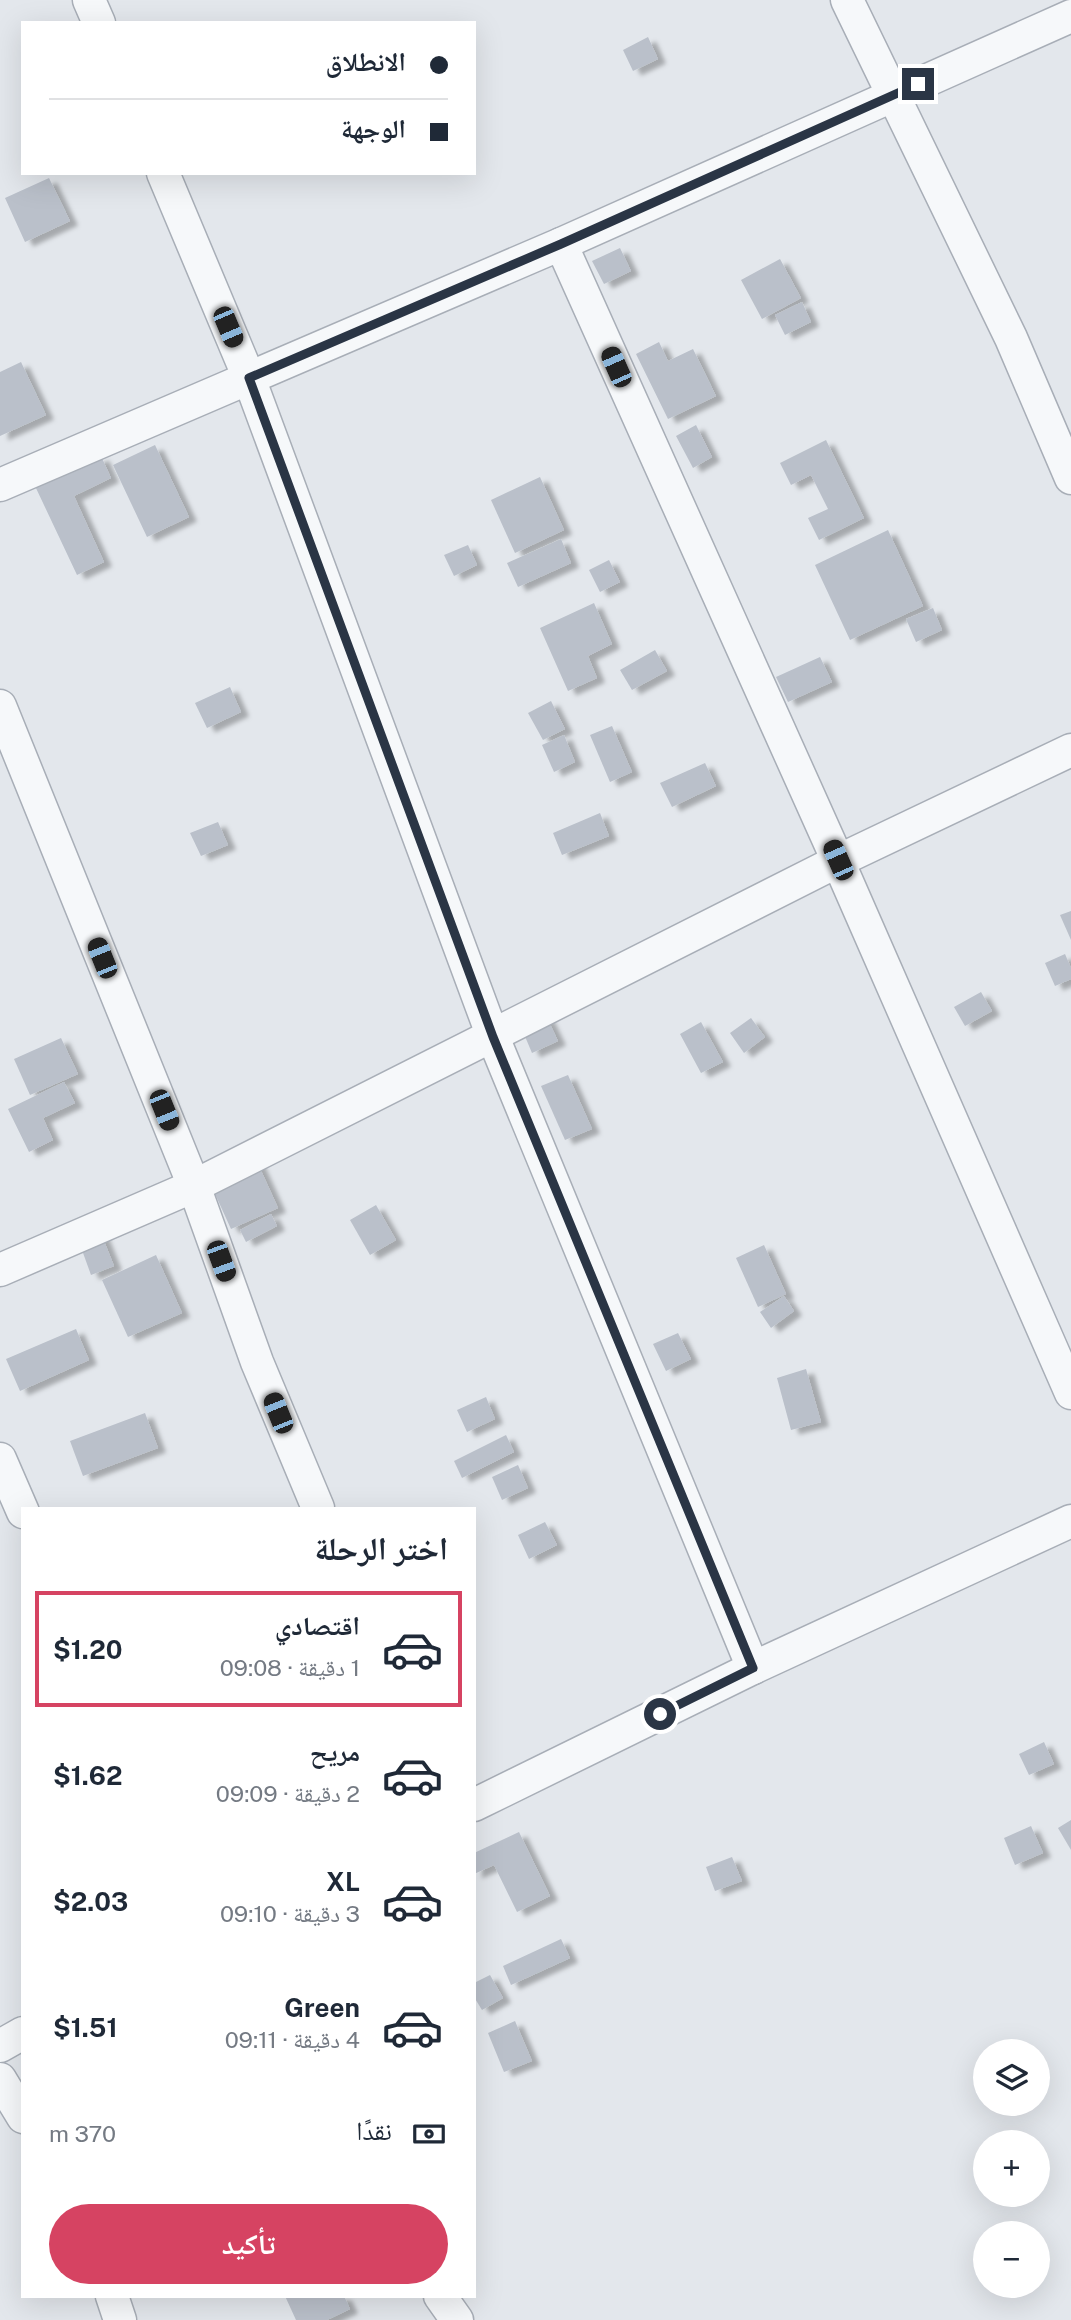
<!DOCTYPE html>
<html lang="ar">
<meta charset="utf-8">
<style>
:root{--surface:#fff;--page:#f6f6f7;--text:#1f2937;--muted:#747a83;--line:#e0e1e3;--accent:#d64362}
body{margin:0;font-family:"Public Sans","Noto Naskh Arabic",sans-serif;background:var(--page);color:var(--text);direction:rtl;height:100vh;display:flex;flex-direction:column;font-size:26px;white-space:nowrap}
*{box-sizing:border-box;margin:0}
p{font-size:23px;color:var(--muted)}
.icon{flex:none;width:38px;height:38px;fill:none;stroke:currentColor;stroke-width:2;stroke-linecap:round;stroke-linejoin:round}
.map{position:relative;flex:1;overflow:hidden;direction:ltr}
.sheet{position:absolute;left:21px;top:1507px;width:455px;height:791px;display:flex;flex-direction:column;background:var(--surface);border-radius:0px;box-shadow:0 7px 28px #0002;direction:rtl}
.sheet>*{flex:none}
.hud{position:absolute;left:21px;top:21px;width:455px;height:154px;border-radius:0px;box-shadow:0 7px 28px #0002;direction:rtl;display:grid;align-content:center;height:154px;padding:0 28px;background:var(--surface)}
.fabs{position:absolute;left:973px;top:2039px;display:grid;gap:14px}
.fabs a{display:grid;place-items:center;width:77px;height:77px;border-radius:50%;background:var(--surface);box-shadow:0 7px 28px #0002;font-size:35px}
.end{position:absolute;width:32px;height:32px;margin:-16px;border:9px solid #2a3545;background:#fff;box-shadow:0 0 0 4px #fff}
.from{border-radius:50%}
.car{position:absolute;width:21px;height:42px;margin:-21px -10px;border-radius:9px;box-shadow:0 0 5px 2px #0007;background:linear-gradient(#222 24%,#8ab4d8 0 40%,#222 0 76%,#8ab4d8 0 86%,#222 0)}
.hud b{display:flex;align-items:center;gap:24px;height:66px;font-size:26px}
.hud b+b{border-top:2px solid var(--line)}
.hud i{width:18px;height:18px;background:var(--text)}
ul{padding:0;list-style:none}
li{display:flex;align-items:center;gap:21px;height:116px;margin:0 14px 10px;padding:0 14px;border:4px solid transparent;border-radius:0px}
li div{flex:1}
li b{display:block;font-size:26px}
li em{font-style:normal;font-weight:700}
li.selected{border-color:var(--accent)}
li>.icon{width:63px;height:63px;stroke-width:1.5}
h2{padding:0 28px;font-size:32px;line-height:84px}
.pay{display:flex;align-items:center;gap:18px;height:77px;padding:0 28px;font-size:26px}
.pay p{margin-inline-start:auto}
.action{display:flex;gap:14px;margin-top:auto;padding:14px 28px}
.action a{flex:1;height:80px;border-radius:42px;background:var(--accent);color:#fff;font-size:28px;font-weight:700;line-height:80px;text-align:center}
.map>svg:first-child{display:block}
.building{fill:#bac0ca;filter:url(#shadow)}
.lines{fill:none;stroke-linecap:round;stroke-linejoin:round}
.minor-casing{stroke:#a8aeb7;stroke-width:35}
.minor{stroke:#f6f8fa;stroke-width:32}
.route{stroke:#2a3545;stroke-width:9}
</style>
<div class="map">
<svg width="1071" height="2320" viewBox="0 0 1071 2320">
<defs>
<filter id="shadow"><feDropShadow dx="8" dy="4.5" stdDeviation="2" flood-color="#0004"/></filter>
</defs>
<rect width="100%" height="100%" fill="#e3e7ec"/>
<g class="building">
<path d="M648 37 658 59 633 71 623 50Z"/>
<path d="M49 178 70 221 25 242 5 198Z"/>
<path d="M620 248 631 271 604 284 592 261Z"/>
<path d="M780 259 801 298 762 319 741 280Z"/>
<path d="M802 302 811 322 785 335 775 315Z"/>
<path d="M659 342 668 361 693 349 716 396 668 419 636 354Z"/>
<path d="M21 362 46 415 0 436V372Z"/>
<path d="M696 425 712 457 693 468 676 436Z"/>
<path d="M826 440 864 518 819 540 808 518 828 509 811 475 791 485 780 463Z"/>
<path d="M155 445 189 517 147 537 113 465Z"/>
<path d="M101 456 111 478 74 496 104 562 77 575 35 486Z"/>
<path d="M540 477 564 530 515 553 491 500Z"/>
<path d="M888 530 923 606 850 640 815 565Z"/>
<path d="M561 539 571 563 518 587 507 563Z"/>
<path d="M468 545 477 565 454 576 444 555Z"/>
<path d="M609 560 620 582 600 592 589 570Z"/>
<path d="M594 603 612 644 588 656 597 678 568 691 540 628Z"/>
<path d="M933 608 942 630 916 642 906 619Z"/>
<path d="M655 650 667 671 632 690 620 670Z"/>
<path d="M820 657 832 682 788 702 776 677Z"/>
<path d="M230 687 241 712 207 728 195 703Z"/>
<path d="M551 701 565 729 543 740 528 713Z"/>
<path d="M612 726 632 772 610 782 590 735Z"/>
<path d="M564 735 575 762 554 772 542 745Z"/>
<path d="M705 763 716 786 672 807 660 783Z"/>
<path d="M600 813 609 836 562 855 553 833Z"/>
<path d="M218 822 228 845 201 856 190 833Z"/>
<path d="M1071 911V940L1060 915Z"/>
<path d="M1065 954 1071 968V979L1055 986 1045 963Z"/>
<path d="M981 992 992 1011 965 1026 954 1007Z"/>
<path d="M546 1016 558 1041 532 1053 521 1027Z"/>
<path d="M751 1018 765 1037 744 1053 730 1033Z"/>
<path d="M701 1022 723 1062 701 1073 680 1034Z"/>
<path d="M61 1038 78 1074 30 1095 14 1059Z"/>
<path d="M568 1075 592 1129 565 1140 541 1086Z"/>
<path d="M64 1082 75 1103 43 1118 53 1140 29 1152 8 1109Z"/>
<path d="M248 1142 278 1208 231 1229 201 1163Z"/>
<path d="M376 1205 396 1240 370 1255 350 1220Z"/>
<path d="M271 1214 277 1226 246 1242 240 1230Z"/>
<path d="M100 1231 114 1266 91 1275 78 1239Z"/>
<path d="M764 1245 786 1294 758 1307 736 1258Z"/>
<path d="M156 1255 182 1313 128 1337 102 1280Z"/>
<path d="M784 1296 794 1311 771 1328 760 1312Z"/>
<path d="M76 1329 89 1360 20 1391 6 1359Z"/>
<path d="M678 1333 691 1359 666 1371 653 1344Z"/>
<path d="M806 1369 821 1422 791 1430 777 1378Z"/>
<path d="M486 1397 495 1419 467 1432 457 1410Z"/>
<path d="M145 1413 158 1448 83 1476 70 1441Z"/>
<path d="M506 1435 514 1452 462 1478 454 1461Z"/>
<path d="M518 1465 528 1488 502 1500 492 1477Z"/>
<path d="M545 1522 557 1545 529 1559 518 1535Z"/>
<path d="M1044 1742 1054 1764 1029 1775 1019 1754Z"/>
<path d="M1071 1820V1850L1058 1828Z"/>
<path d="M1031 1826 1043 1853 1015 1865 1004 1838Z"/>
<path d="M519 1832 550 1896 517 1912 494 1865 474 1874V1853Z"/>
<path d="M732 1857 742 1881 715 1891 706 1867Z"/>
<path d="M561 1939 570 1958 511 1985 503 1966Z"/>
<path d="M490 1975 503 1998 482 2010 474 1997V1983Z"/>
<path d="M515 2021 532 2061 504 2072 488 2033Z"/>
<path d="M285 2296H344L350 2309 327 2320H296Z"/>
</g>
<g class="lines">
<g class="minor-casing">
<g id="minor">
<path d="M89 0 99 23"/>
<path d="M847 0 1011 338 1071 478"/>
<path d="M163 173 249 378 493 1037 753 1668"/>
<path d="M561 244 838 861 1071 1393"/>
<path d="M0 485 561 244 1071 16"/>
<path d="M0 706 194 1186 257 1362 318 1508"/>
<path d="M0 1270 194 1186 838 861 1071 750"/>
<path d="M0 1459 23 1512"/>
<path d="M474 1805 753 1668 1071 1521"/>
<path d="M0 2046 23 2033"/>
<path d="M0 2079 23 2117"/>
<path d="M112 2296 120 2320"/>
<path d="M440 2296 457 2320"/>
</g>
</g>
<use href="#minor" class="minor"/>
</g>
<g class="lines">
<path class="route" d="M660 1714 753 1668 493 1037 249 378 561 244 918 84"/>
</g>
</svg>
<div class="fabs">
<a><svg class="icon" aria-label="layers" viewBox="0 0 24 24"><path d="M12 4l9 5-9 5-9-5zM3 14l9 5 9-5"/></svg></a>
<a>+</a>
<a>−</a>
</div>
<i class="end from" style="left:660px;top:1714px"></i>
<i class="end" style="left:918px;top:84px"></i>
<i class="car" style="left:228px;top:327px;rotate:157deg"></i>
<i class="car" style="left:616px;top:367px;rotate:336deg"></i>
<i class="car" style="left:838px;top:860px;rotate:336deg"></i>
<i class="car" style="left:102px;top:958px;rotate:338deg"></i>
<i class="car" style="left:164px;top:1110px;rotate:158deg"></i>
<i class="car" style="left:221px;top:1261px;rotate:160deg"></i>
<i class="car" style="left:278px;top:1413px;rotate:338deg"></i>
<div class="hud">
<b><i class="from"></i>الانطلاق</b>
<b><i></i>الوجهة</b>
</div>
<section class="sheet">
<h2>اختر الرحلة</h2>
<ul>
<li class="selected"><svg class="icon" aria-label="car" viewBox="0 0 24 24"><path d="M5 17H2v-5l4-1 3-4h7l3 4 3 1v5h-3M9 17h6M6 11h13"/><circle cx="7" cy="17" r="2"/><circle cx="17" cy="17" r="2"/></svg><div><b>اقتصادي</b><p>1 دقيقة · 09:08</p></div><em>$1.20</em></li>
<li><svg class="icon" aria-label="car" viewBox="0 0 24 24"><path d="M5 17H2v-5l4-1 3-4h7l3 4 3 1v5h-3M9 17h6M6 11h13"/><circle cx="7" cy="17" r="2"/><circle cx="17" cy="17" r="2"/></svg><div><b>مريح</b><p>2 دقيقة · 09:09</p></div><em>$1.62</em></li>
<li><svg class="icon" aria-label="car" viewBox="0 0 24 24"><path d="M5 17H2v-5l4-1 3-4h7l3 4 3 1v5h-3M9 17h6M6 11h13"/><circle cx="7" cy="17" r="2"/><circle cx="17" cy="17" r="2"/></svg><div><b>XL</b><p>3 دقيقة · 09:10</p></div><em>$2.03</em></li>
<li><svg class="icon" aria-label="car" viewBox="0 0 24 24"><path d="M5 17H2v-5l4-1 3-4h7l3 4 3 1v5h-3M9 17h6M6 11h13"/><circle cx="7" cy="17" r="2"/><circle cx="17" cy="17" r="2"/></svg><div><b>Green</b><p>4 دقيقة · 09:11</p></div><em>$1.51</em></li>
</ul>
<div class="pay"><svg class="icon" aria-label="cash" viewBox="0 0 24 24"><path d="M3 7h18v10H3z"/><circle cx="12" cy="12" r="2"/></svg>نقدًا<p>370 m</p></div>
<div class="action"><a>تأكيد</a></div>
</section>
</div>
